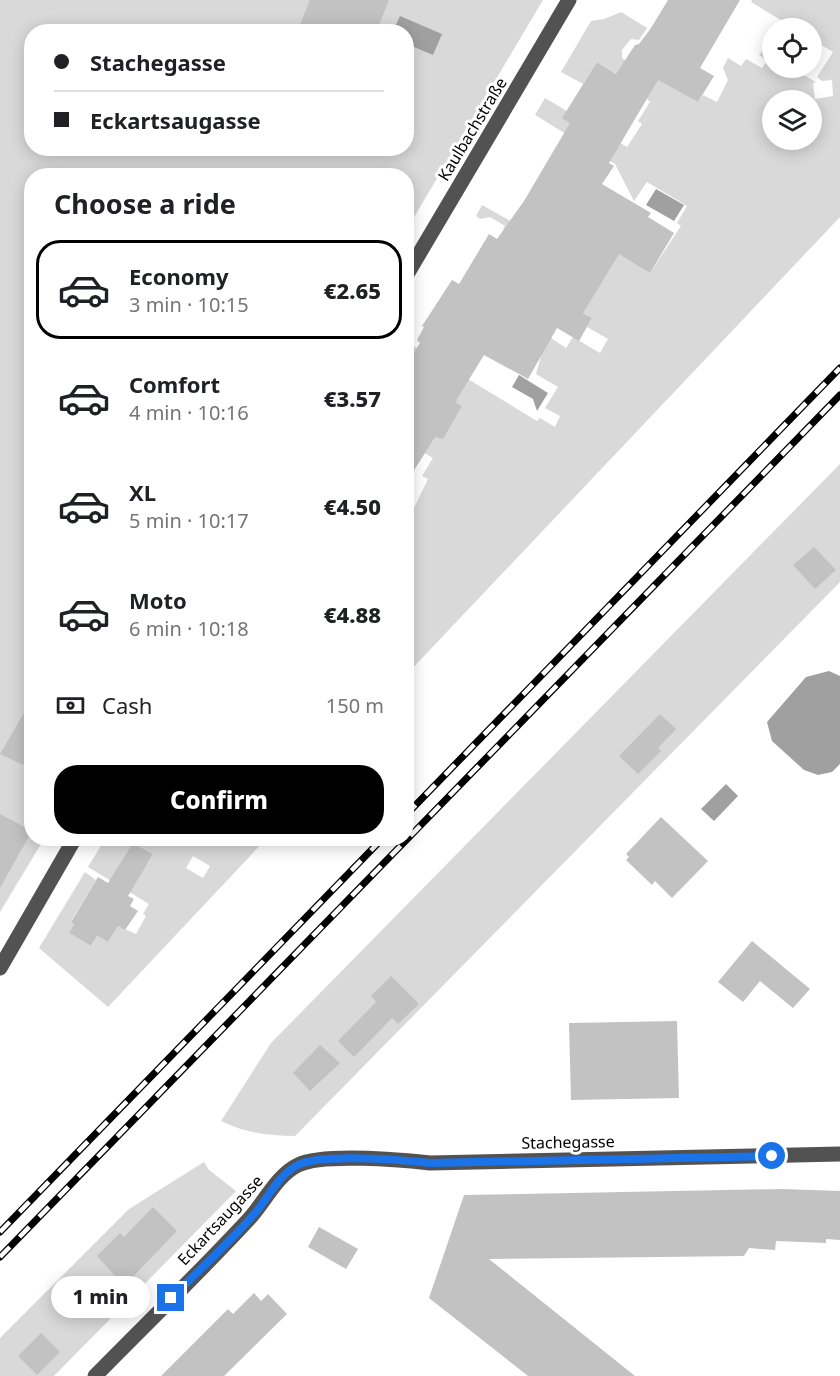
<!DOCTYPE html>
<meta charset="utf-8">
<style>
:root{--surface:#fff;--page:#f6f6f6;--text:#202124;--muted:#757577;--line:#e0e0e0;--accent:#000}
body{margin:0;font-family:"Noto Sans",sans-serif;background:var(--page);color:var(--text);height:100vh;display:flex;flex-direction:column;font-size:22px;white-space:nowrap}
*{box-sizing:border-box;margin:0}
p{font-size:20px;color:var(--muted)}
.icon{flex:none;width:33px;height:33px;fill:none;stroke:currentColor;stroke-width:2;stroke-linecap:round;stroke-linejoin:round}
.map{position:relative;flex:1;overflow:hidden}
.side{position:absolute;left:24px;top:168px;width:390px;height:678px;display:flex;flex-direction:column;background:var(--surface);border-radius:24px;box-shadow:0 3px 15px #0003}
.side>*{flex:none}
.hud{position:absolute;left:24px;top:24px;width:390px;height:132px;border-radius:24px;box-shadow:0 3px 15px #0003;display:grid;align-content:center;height:132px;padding:0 30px;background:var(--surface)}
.controls{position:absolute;left:762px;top:18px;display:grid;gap:12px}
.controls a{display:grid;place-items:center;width:60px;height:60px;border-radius:50%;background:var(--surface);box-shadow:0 3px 15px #0003;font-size:30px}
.end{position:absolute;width:27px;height:27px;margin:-14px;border:8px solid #1a73e8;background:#fff;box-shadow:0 0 0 3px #fff}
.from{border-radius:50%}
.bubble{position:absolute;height:42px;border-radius:21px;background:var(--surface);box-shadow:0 3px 15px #0003;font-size:20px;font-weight:800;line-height:42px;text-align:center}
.hud b{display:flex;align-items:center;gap:21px;height:57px;font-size:22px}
.hud b+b{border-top:2px solid var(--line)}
.hud i{width:15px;height:15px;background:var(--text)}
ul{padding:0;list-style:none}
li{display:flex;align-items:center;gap:18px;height:99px;margin:0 12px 9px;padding:0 18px;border:3px solid transparent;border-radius:24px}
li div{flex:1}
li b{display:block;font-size:22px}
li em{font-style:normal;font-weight:800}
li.selected{border-color:var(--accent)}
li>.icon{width:54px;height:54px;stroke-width:1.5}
h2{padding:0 30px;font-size:27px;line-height:72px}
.pay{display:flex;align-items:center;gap:15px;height:66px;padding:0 30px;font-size:22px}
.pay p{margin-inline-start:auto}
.action{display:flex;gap:12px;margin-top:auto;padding:12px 30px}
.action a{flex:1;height:69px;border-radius:24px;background:var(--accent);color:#fff;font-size:24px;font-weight:800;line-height:69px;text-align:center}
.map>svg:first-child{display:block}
.green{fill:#d9d9d9;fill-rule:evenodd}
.water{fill:#a0a0a0}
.building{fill:#c2c2c2}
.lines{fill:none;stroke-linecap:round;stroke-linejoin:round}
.minor{stroke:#525252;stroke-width:15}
.rail-casing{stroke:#000;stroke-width:7}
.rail{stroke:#fff;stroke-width:4.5;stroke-dasharray:14;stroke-linecap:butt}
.route{stroke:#1a73e8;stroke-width:8}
.labels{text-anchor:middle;stroke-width:6;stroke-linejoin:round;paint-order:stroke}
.street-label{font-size:16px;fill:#000;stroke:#fff}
</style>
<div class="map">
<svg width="840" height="1376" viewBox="0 0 840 1376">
<rect width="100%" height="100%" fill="#fff"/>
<g class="green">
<path d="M0 0H543L407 229 406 176H32V838L44 839 0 912ZM32 32H406V148H32Z"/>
<path d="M752 0H840V217L407 674V508L413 510 428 479 422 476 433 458 407 443V342L537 421 540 418 555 427 560 416 545 408 558 387 536 374 541 356 529 349 542 332 566 348 573 337 600 353 608 339 587 327 592 318 574 308 535 247 503 229 505 226 490 217 480 219 476 216 482 205 572 256 613 246 650 273 681 226 677 223 687 206 647 182 634 201 615 164 535 115 545 98 627 147 642 124 638 121 650 102 647 99 649 94 597 62 583 84 561 72 591 21 604 19 621 12 647 28 639 40 631 39 622 50V58L698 102 703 95 717 102 728 80 723 68 728 58 741 66 746 59 762 68 767 61 759 55 763 50 772 56V68H792L816 82 813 83 815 99 833 96 832 80 822 81 817 77 833 52 812 39V28H794L751 2ZM772 100H812V140H772Z"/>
<path d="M840 464V582L295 1136C268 1136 246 1133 221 1121L271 1043Z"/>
<path d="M105 839H266L108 1007 39 948 85 872 96 880 71 921 74 924 69 933 91 946 97 936 108 942 118 926 136 934 146 916 143 914 149 904 88 867ZM133 843 153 854 148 863 128 852ZM193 856 210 866 203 878 186 868Z"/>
<path d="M204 1162 209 1170 236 1191 54 1376H0V1338L129 1209Z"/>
</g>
<g class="water">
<path d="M400 16 442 34 433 55 407 44 406 32 393 31Z"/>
<path d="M656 189 684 205 674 221 646 205Z"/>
<path d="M519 375 548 393 537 411 533 399 512 387Z"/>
<path d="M829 671 840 676V764L832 772 818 775 804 770 772 741 767 722 806 677Z"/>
<path d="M726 784 738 796 714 821 701 809Z"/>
</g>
<g class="building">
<path d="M310 0H389L376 32H297Z"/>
<path d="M668 0H740L700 68 714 76 698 102 658 80 609 163 614 166 602 184 651 213 648 217 674 233 650 273 619 254 583 313 592 318 579 341 557 328 528 379 484 355 457 399 456 403 462 406 443 439 435 437 406 483V366L420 343 417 340 424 327 422 326 452 280 459 284 489 234 497 239 524 201 570 123 562 118 597 62 616 74 635 45 639 44 651 28Z"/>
<path d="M814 547 836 570 815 589 793 565Z"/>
<path d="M32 699V769L0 754Z"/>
<path d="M660 714 676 729 658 748 661 751 638 774 619 756Z"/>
<path d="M0 814 32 831 0 888Z"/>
<path d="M661 817 708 861 672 898 655 881 652 885 626 860 629 857 626 854Z"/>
<path d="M133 843 153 854 128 896 134 899 130 906 138 911 125 930 118 926 108 942 97 936 91 946 69 933 74 924 71 922 98 877 108 883Z"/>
<path d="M752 941 810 989 793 1008 760 981 743 1002 718 982Z"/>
<path d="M391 976 419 1004 398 1024 392 1018 354 1057 338 1041 376 1002 371 996Z"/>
<path d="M677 1021 679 1098 571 1100 569 1023Z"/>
<path d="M320 1045 340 1063 310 1091 293 1073Z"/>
<path d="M782 1189 840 1191V1240L826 1239V1243L776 1241 775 1250 749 1248 744 1256 489 1259 635 1376H528L429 1298 464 1195Z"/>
<path d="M153 1207 177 1231 124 1286 97 1256 120 1233 124 1237Z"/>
<path d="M319 1227 358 1249 346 1269 308 1247Z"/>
<path d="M254 1293 261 1301 268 1294 287 1314 224 1376H161L228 1309 233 1314Z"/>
<path d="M41 1333 60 1352 37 1375 18 1356Z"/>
</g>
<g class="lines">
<g class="minor">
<path d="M406 276 569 0"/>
<path d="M0 968 75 838"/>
<path d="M95 1376C146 1324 199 1273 249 1219 264 1203 277 1175 298 1165 323 1153 401 1160 430 1163L840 1154"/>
</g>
<g class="rail-casing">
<g id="rail">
<path d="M406 815 840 368"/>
<path d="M0 1232 383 838"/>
<path d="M0 1257 840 395"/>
</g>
</g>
<use href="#rail" class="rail"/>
</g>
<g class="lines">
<path class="route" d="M171 1298C199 1270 229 1243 255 1213 268 1198 279 1174 298 1165 321 1153 402 1160 430 1163L772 1156"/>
</g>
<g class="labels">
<g class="street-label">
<text transform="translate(472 129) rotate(-59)" y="6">Kaulbachstraße</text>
<text transform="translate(568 1142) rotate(-1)" y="6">Stachegasse</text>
<text transform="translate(220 1220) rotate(-47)" y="6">Eckartsaugasse</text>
</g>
</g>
</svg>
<div class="controls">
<a><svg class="icon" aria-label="locate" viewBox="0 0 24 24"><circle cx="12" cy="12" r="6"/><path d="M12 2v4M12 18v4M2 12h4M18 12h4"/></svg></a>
<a><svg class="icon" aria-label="layers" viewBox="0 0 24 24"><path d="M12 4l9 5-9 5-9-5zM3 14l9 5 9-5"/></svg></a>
</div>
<i class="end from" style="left:772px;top:1156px"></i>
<i class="end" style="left:171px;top:1298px"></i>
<div class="bubble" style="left:51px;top:1276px;width:99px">1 min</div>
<div class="hud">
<b><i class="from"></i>Stachegasse</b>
<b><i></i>Eckartsaugasse</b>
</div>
<section class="side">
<h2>Choose a ride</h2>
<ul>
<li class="selected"><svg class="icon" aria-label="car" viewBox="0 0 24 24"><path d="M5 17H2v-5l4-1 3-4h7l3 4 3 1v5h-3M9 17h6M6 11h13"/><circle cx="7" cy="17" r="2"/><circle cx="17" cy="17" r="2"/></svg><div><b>Economy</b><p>3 min · 10:15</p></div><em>€2.65</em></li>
<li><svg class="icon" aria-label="car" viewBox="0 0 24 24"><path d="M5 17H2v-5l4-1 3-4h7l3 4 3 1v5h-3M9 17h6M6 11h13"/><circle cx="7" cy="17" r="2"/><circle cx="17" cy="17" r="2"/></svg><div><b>Comfort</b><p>4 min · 10:16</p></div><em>€3.57</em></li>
<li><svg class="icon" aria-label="car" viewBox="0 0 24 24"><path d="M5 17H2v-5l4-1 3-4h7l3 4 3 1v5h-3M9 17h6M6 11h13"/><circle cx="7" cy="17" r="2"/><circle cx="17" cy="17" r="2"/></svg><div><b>XL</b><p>5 min · 10:17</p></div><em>€4.50</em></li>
<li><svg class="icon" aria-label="car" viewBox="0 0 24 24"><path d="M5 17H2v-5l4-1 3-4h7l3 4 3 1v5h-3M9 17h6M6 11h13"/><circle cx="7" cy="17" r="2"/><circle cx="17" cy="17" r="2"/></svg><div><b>Moto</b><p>6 min · 10:18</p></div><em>€4.88</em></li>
</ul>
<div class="pay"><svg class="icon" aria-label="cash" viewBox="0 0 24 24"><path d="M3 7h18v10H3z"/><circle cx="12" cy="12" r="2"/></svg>Cash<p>150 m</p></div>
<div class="action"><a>Confirm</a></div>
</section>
</div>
